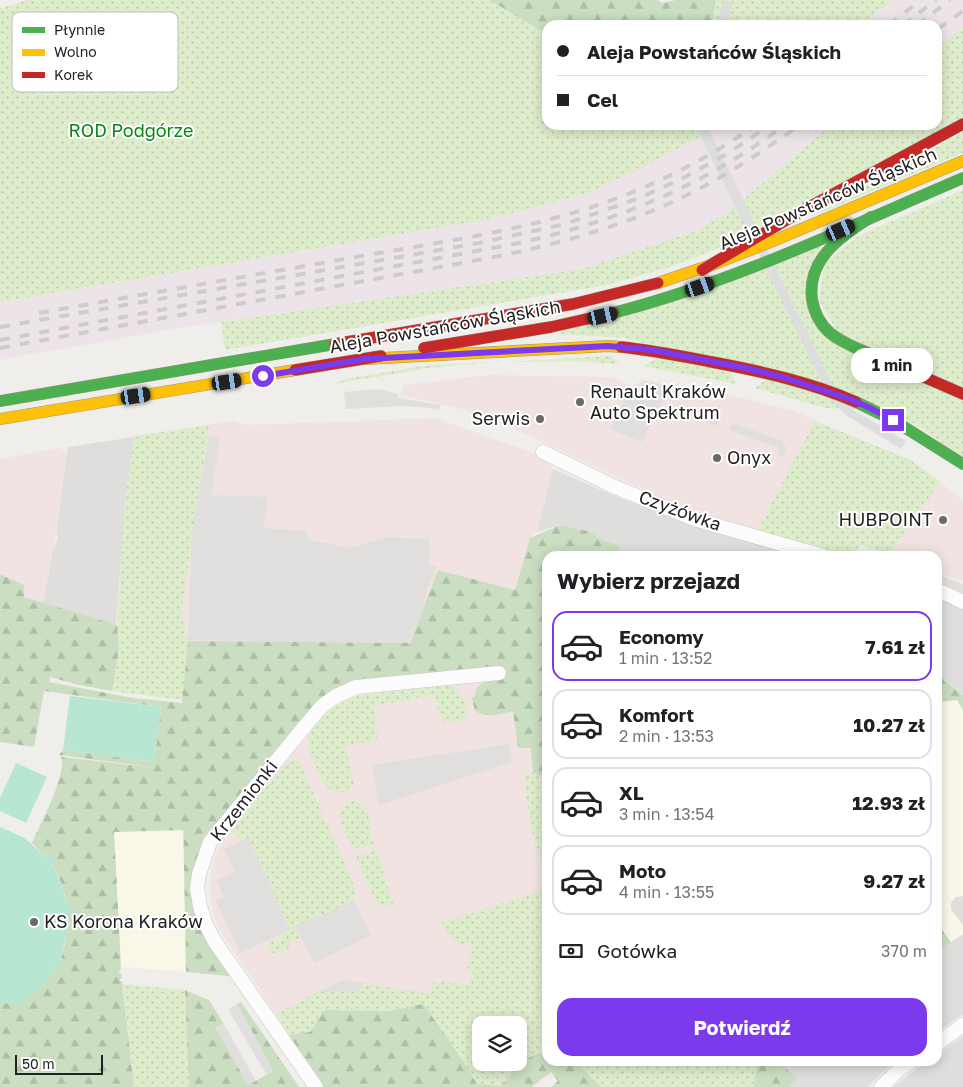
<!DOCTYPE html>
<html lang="pl">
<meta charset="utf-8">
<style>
:root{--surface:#fff;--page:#f2f2f2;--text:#202124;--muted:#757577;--line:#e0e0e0;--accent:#7c3aed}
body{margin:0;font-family:"Golos Text",sans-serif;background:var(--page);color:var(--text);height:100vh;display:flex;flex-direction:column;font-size:19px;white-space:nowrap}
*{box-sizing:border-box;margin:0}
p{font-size:16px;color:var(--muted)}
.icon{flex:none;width:28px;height:28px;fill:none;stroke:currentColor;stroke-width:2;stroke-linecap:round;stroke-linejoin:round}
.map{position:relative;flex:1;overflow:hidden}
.side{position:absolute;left:542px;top:551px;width:400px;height:515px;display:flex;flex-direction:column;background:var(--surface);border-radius:15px;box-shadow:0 2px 12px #0003}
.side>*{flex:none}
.guide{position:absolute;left:542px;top:20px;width:400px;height:110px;border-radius:15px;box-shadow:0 2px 12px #0003;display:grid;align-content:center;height:110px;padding:0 15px;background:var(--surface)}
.tools{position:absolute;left:472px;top:1016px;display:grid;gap:10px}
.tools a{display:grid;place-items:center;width:55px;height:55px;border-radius:10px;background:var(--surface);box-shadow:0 2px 12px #0003;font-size:25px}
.scale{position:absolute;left:15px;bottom:12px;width:88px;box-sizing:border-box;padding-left:5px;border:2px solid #222;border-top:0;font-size:14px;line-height:18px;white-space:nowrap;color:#222;-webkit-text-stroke:4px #fff;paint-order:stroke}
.end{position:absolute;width:22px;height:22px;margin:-11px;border:6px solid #7c3aed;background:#fff;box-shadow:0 0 0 2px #fff}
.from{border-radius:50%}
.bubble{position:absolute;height:35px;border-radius:15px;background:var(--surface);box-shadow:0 2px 12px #0003;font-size:16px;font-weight:700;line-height:35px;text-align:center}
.car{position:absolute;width:15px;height:30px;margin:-15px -8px;border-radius:6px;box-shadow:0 0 4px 1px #0007;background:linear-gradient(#222 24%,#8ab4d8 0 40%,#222 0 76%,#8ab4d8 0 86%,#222 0)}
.guide b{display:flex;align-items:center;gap:18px;height:48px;font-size:19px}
.guide b+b{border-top:1px solid var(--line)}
.guide i{width:12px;height:12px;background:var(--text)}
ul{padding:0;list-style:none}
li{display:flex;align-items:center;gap:15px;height:70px;margin:0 10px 8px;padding:0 5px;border:2px solid var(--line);border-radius:15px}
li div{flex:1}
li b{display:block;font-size:19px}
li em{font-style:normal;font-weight:700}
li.on{border-color:var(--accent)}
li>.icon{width:45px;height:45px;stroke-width:1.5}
h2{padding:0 15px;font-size:22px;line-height:60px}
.pay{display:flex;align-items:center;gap:12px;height:55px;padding:0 15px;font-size:19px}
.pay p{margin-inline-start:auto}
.cta{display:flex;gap:10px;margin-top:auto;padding:10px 15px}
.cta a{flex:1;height:58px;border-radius:15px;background:var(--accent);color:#fff;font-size:20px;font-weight:700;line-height:58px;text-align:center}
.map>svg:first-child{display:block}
.residential{fill:#dfdedc}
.commercial{fill:#f1e3e1}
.industrial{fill:#ede4e9}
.education{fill:#f8f7e8}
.grass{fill:url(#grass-dots);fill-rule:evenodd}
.forest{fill:url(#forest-firs)}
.pitch{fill:#b7e6d2}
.parking{fill:#e0dfde}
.pier{fill:#dedddd}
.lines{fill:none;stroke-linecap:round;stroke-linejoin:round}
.street-casing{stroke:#c9c8c7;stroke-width:15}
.fast-casing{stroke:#999a82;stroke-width:12}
.slow-casing{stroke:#999a82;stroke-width:12}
.jam-casing{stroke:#999a82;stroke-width:12}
.street{stroke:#fdfcfc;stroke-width:14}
.fast{stroke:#4caf50;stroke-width:11}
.slow{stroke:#ffc107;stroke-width:11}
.jam{stroke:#c62828;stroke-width:11}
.rail{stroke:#ccc;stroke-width:4;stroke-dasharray:10 10;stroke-linecap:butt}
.route{stroke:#7c3aed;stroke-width:6}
.poi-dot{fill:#6a6968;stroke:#fff;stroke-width:2}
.labels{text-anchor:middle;stroke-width:4;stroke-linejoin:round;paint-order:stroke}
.park-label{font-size:18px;fill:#0c8416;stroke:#fff}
.street-label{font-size:18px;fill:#222;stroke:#fff}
.poi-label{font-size:18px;fill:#222;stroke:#fff;text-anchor:start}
.key{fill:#fff;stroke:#bdbdbd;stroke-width:1}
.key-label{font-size:14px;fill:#222}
</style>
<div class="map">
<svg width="963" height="1087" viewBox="0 0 963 1087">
<defs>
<pattern id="grass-dots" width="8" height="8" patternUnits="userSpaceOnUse" patternTransform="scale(1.25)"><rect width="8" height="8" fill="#ddeccb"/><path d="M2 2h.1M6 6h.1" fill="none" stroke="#bdcaae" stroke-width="1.8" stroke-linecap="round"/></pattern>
<pattern id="forest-firs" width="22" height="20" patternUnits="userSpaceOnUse" patternTransform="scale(1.25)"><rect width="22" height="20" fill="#cbdec1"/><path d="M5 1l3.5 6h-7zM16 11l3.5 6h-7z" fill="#aebea6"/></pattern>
</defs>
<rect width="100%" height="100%" fill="#f0eeeb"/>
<g class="residential">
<path d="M134 437 123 534 114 647 85 643 87 617 43 603 53 550 58 539V536L56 534 67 452 68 447Z"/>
<path d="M553 469 617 497 682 521 801 556H619V545L603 540 588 531 560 525 537 532Z"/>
<path d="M938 597 963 610V694L938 675Z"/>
<path d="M963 896V925L951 910V903L955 897Z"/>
<path d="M963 934V1014L938 1032V951Z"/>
<path d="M963 1036V1087H893L927 1061H938V1054Z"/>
<path d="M782 1061H894L868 1087H790L798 1079 780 1063Z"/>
</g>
<g class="commercial">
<path d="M488 375 611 377 631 386 638 383 643 379 674 385 675 384 736 396 794 411 816 420 757 531 667 500 508 426 465 410 401 395 404 385Z"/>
<path d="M436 418 541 456 553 469 537 532 531 535 515 590 439 570 414 653 367 654 187 651 188 641 182 616 185 584 209 425 233 420 244 425Z"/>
<path d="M58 448 67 452 56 534 43 603 24 597V585L0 574V459Z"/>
<path d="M940 482 963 500V581L938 572V556H887Z"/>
<path d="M526 675 533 772 524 776 530 825 547 879V961L423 1004 312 996 276 1014 219 929 212 909 210 888 212 867 219 847 231 829 321 719 332 709 350 698 370 693 484 682Z"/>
</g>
<g class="industrial">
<path d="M893 0H963V28L938 46V25H860Z"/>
<path d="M722 125H831L728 212 696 231 582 269 186 327 0 360V302L489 219 647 165Z"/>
</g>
<g class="education">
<path d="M957 700 963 711V896L955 897 951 903V910L963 925V934L951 942 938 925V706L939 702Z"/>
<path d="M184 830 186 972 121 967 114 832Z"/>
</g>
<g class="grass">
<path d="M28 0H489L547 34 548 125H722L647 165 588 193 489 219 0 302V8Z"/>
<path d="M716 0H893L860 25H712Z"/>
<path d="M963 28V119L761 229 707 253 667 268 607 285 225 350 221 322 582 269 696 231 728 212 831 125H938V46Z"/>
<path d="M963 132V153L808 218Z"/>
<path d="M963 190V389L837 331 819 301 825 262 860 235Z"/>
<path d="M821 244 811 314 963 399V457L913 423 626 338 557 334Z"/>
<path d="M662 355 730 373 737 384 643 366Z"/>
<path d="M611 356 620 364 576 361 504 362Z"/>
<path d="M490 362 429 368 334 384 340 380 429 365Z"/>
<path d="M769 377 857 409 825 408 755 388Z"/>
<path d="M815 421 911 460 940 482 889 554 860 545 853 556H841L757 531Z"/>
<path d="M209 425 182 607V616L188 641 183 700 112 691 119 648 117 625 125 501 134 436Z"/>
<path d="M449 685C457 687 461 691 462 699H466L467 706 465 720 443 723 433 695 374 706 378 739 345 747 354 784 347 791C340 792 333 793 328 788 319 779 305 747 309 735 316 715 341 701 360 695Z"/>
<path d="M298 758 356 890 354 901 296 926 301 938 290 942 292 947 275 954 269 951 268 943 283 937 282 934 290 930 249 838 241 841 231 829 285 765Z"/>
<path d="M533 772 541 776 547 775V879L530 825 524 776Z"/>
<path d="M355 801C368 805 369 817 372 830H370L374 844 353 849C346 832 327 807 355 801Z"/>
<path d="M376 850 393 904C385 908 381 908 375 901L356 856Z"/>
<path d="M547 889V1052C528 1052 513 1072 501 1086L477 1085 448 1038 423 1004 388 1011 325 1010 310 1032 289 1035 276 1014 318 992H360L362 983 431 994 433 981 470 985 473 972 467 970 469 957 473 950 465 942 461 946 446 933 441 923ZM481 1025H519V1062H481Z"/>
<path d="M123 984 185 990 189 1087H134Z"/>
<path d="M575 1061H758L753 1087H601Z"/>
</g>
<g class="forest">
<path d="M489 0H658L662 3 676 0H716L712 25H548L547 34Z"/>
<path d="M560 525 588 531 603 540 619 545V556H548L547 775 541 776 533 772 531 748H518L513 711C500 714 487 719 475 711L472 698 474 697 476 689 483 682 481 669 338 689 203 842 192 874V906L204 937 230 976 186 972 183 815 184 830 114 832 121 967H120L121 970 119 971V973H121L122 979H119L120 981H122L134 1087H0V1005L14 1001H23C37 991 49 981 57 965L59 966C61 958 63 951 65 944 72 917 67 888 52 865L55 863 49 854 45 857 32 843C39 827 68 772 61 757L167 769 59 755 63 750 154 762 161 707 44 691 34 747 0 742V574L24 585V597L117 625 119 648 112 691 79 685 50 677 49 682 133 698 182 703 188 641 410 643 438 570 515 590 530 538Z"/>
<path d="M938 675 963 695V710L957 700 939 702 938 706Z"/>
<path d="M938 925 951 942 938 951Z"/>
<path d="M185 990 209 1000 224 1024 216 1028 248 1085 273 1071 237 1004 241 1002 299 1087H189Z"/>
<path d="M423 1004 448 1038 477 1084 501 1086C513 1072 528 1052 547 1052L548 1061H575L601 1087H551L558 1081 551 1072 533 1086V1087H323L289 1035 310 1032 325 1010 388 1011Z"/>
<path d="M758 1061H782L780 1063 798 1079 790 1087H753Z"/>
</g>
<g class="pitch">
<path d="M70 696 161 707 154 762 63 750Z"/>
<path d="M16 763 47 777 26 823 0 811V798Z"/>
<path d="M0 827 25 838 45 857 50 854 56 862 52 865 62 884 67 905H71L72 913 68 914V930L61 957 63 959 59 966 57 965C48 983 33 996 16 1005L14 1001 0 1005Z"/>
</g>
<g class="parking">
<path d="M643 381 670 387 642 442 610 429 631 386 639 390Z"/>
<path d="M379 389 398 394 399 398 440 405 439 410 421 407 401 406 346 409 344 392Z"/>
<path d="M686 406 720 418 717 426 674 410 678 407Z"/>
<path d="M732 423 780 440 783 442 786 448 783 457 777 455 779 448 729 430Z"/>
<path d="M209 435 220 438 211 495 268 497 263 528 307 531V539L349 548 388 537 429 539V566H437L427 590 422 613 408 643 188 640 192 532Z"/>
<path d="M938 575 963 584V596L938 585Z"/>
<path d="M509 744 512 762 379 805 372 765Z"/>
<path d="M249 838 290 930 240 953 216 901 224 897 216 880 235 872 224 849Z"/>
<path d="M354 901 371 935 314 963 295 926Z"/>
<path d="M344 980 362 983 360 992H318Z"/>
<path d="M237 1004 273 1071 266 1074 228 1009Z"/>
<path d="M224 1024 256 1081 248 1085 216 1028Z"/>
</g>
<g class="pier">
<path d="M723 0 733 3 727 25H717Z"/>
<path d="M697 125H707L833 386 855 411 906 441 901 449 846 415 831 400 702 139Z"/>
</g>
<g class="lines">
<g class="street-casing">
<g id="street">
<path d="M543 452 615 487 694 519 823 556"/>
<path d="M938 590 963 602"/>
<path d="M938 1043 963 1025"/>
<path d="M316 1087 215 942 206 925 200 906 197 888 199 874 210 842 300 732 322 706 336 696 356 687 499 673"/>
<path d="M881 1087 900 1069 911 1061"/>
</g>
</g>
<g class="fast-casing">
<g id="fast">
<path d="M871 217C841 236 807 259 812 299 814 312 820 324 830 333 844 344 861 350 878 357"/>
<path d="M613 313C734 282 848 227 963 178"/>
<path d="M0 401 335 344"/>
<path d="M856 402 893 420 963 464"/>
</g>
</g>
<g class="slow-casing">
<g id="slow">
<path d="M658 283 717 263 773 241 963 161"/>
<path d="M365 359 608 346 621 347"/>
<path d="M0 419 295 370"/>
</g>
</g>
<g class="jam-casing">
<g id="jam">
<path d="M702 270 798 213 963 124"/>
<path d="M335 344 573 304 658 283"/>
<path d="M621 347C651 350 681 356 712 362 760 371 810 382 856 402"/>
<path d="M424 348 551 327 613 313"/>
<path d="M878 357 963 394"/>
<path d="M295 370 381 356"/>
</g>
</g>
<use href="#street" class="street"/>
<use href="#fast" class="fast"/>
<use href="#slow" class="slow"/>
<use href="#jam" class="jam"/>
<g class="rail">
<path d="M889 25 921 0"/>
<path d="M903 25 936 0"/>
<path d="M917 25 950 0"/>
<path d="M938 29 963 11"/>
<path d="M39 313C141 295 242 277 344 259 417 246 491 236 562 216 632 197 697 166 756 125"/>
<path d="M0 327 479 243 565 224 637 199 681 179 727 154 770 125"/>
<path d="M0 340 514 244C616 222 701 187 785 125"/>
<path d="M0 348 489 258C559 244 625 226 689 194 728 175 764 150 800 125"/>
</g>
</g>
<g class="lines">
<path class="route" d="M263 376 365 359 608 346 652 350 750 369 785 378 847 398 870 408 893 420"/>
</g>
<g class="poi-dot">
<circle cx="580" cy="402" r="5"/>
<circle cx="540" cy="419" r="5"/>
<circle cx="717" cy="458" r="5"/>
<circle cx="943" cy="520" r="5"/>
<circle cx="34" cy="922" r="5"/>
</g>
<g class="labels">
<g class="park-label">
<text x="131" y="137">ROD Podgórze</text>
</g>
<g class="street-label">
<text transform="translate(828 199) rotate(-23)" y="6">Aleja Powstańców Śląskich</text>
<text transform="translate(445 327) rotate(-10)" y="6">Aleja Powstańców Śląskich</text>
<text transform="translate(680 511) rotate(20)" y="6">Czyżówka</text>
<text transform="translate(244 801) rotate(-52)" y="6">Krzemionki</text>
</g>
<g class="poi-label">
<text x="590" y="398">Renault Kraków<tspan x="590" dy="21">Auto Spektrum</tspan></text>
<text x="530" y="425" text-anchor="end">Serwis</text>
<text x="727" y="464">Onyx</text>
<text x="933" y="526" text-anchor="end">HUBPOINT</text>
<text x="44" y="928">KS Korona Kraków</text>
</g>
</g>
<rect x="12" y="12" width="166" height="80" rx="8" class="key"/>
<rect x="22" y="27" width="23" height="6" fill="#4caf50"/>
<rect x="22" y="49" width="23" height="7" fill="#ffc107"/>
<rect x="22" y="72" width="23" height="6" fill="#c62828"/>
<g class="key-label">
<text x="54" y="35">Płynnie</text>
<text x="54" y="57">Wolno</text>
<text x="54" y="80">Korek</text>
</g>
</svg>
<div class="tools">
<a><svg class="icon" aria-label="layers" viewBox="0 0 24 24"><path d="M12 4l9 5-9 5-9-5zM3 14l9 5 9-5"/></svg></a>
</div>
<div class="scale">50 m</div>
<i class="end from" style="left:263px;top:376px"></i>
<i class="end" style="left:893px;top:420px"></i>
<div class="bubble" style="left:851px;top:348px;width:82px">1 min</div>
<i class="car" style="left:841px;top:230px;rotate:67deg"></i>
<i class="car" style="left:700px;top:287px;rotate:71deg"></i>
<i class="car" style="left:603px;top:316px;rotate:77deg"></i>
<i class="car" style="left:227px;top:382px;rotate:81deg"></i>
<i class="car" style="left:136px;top:396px;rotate:81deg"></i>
<div class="guide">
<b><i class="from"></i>Aleja Powstańców Śląskich</b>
<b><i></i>Cel</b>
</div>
<section class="side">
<h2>Wybierz przejazd</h2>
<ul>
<li class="on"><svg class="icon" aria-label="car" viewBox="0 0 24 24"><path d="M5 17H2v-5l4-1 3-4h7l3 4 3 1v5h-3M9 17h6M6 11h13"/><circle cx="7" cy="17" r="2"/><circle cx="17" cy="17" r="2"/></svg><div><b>Economy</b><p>1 min · 13:52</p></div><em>7.61 zł</em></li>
<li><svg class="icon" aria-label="car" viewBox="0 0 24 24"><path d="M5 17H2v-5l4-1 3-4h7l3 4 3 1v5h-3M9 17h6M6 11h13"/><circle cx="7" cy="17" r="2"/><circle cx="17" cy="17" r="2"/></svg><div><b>Komfort</b><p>2 min · 13:53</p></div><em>10.27 zł</em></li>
<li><svg class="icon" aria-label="car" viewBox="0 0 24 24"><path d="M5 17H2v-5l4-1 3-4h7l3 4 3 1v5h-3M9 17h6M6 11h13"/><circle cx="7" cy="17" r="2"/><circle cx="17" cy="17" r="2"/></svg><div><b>XL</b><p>3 min · 13:54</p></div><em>12.93 zł</em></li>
<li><svg class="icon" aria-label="car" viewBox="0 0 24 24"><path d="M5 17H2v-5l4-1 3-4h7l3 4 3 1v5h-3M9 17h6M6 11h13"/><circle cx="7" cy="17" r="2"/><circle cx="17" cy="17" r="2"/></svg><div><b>Moto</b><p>4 min · 13:55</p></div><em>9.27 zł</em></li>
</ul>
<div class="pay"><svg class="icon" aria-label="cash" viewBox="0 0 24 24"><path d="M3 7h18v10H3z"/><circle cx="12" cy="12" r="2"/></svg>Gotówka<p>370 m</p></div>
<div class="cta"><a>Potwierdź</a></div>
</section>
</div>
